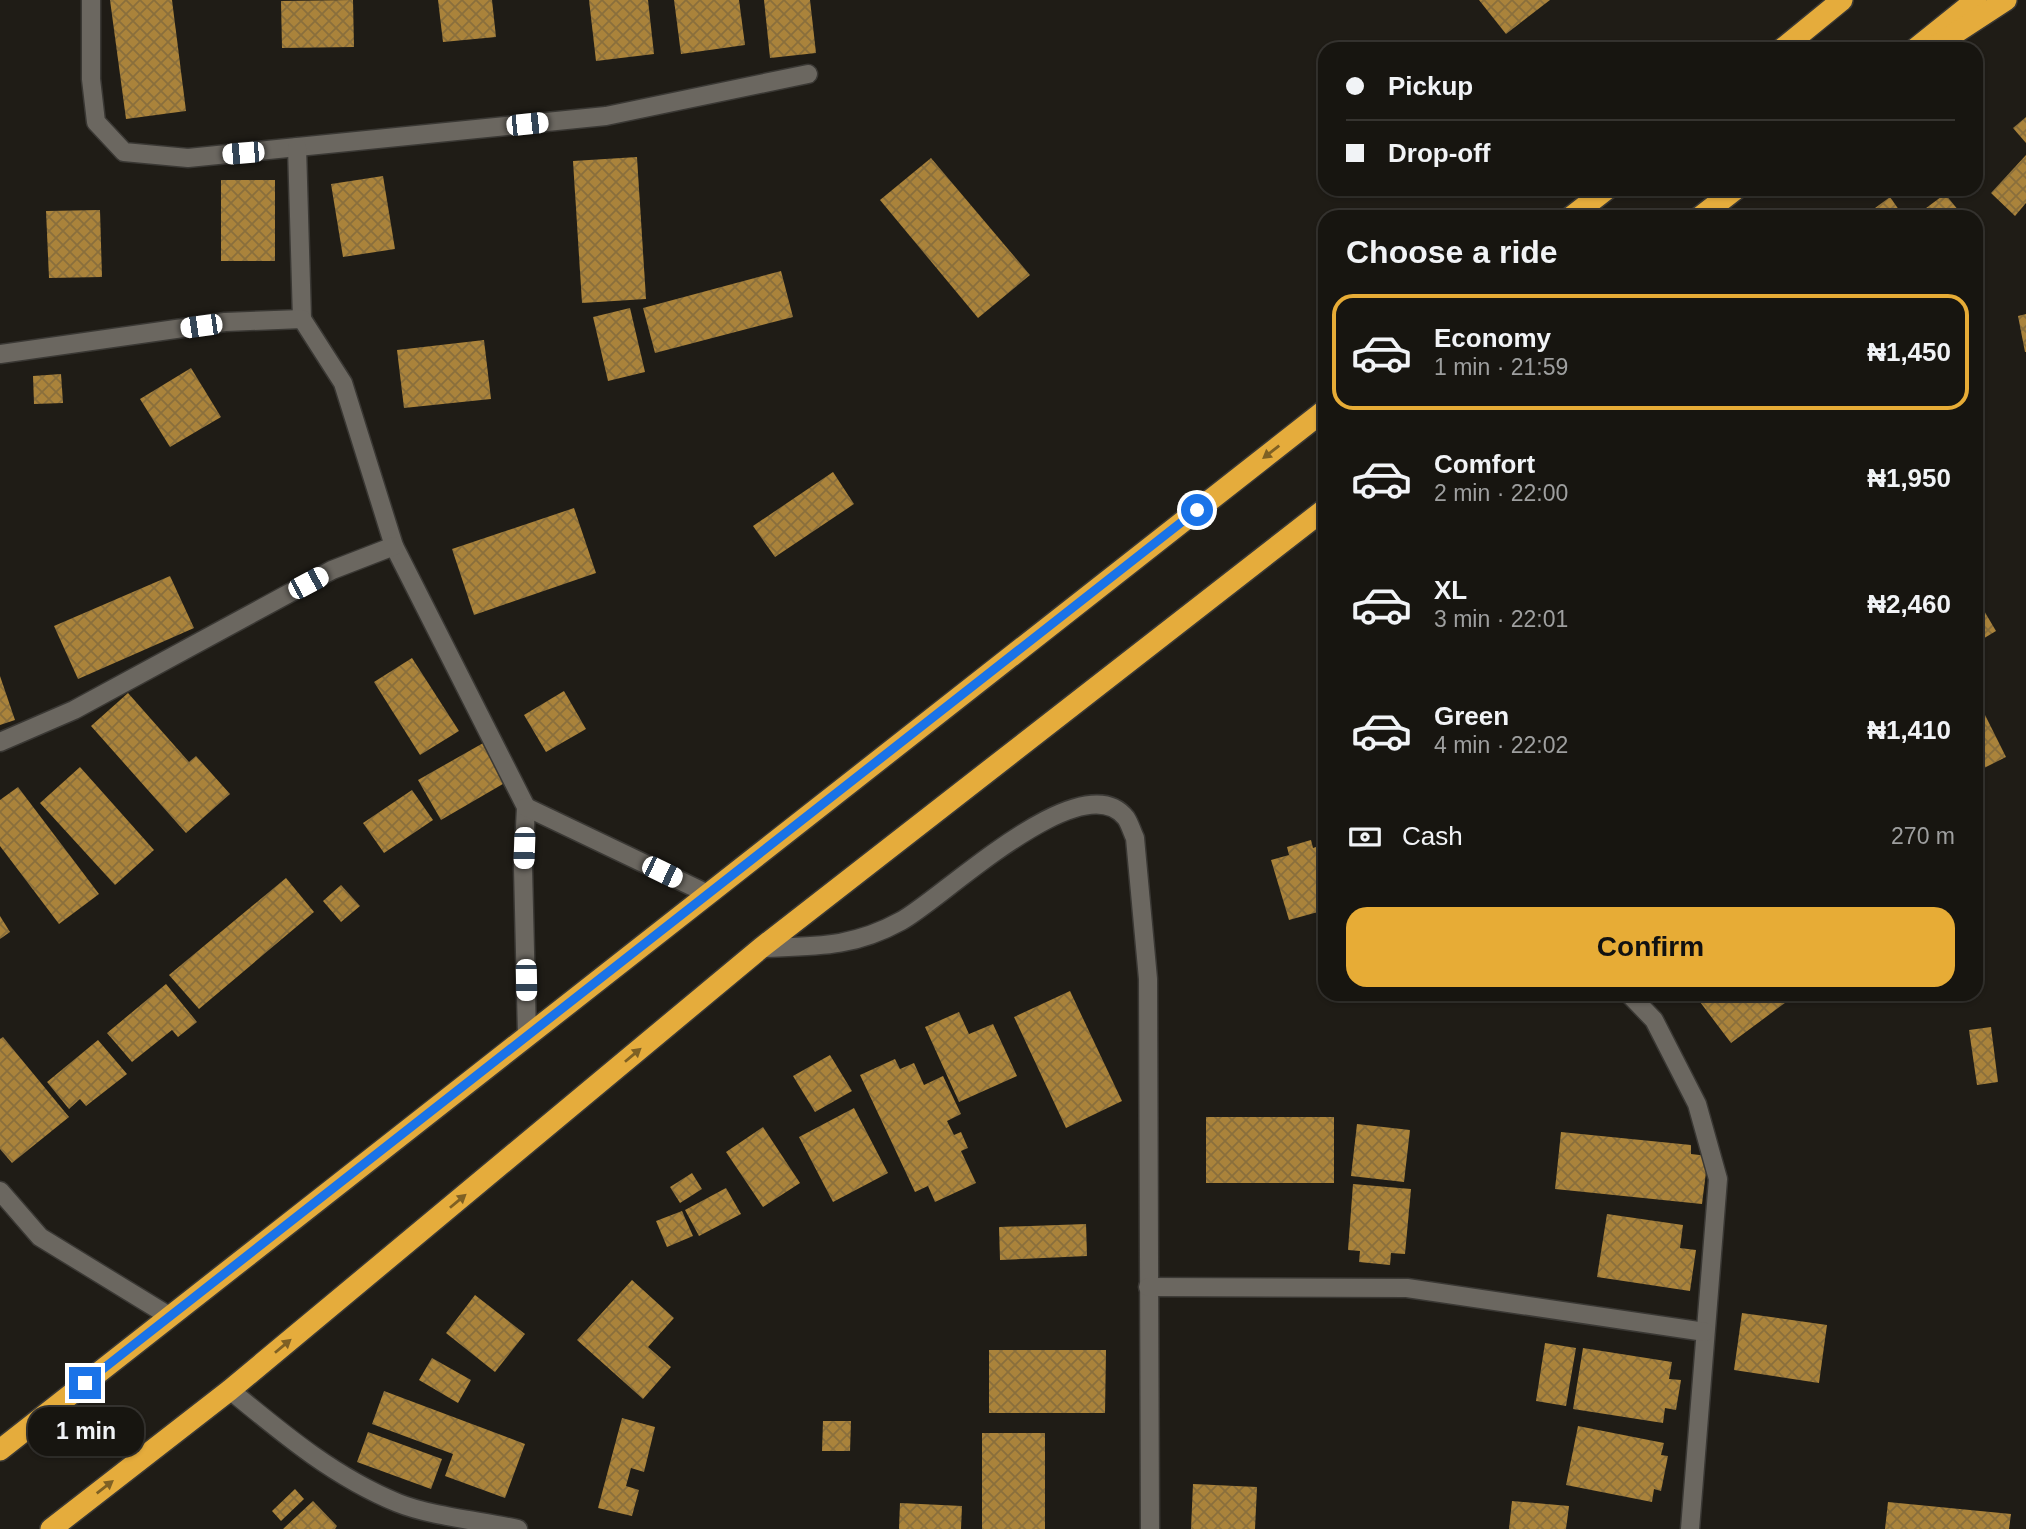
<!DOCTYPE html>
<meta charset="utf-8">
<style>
:root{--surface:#171510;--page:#24221e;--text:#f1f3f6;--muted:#9e9f9f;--line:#363430;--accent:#e7ac36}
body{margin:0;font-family:Arial,sans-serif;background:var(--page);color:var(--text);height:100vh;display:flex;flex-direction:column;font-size:26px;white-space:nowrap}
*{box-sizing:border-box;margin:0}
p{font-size:23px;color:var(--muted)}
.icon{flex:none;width:38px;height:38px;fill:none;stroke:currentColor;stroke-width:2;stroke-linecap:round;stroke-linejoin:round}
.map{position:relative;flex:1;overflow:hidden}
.side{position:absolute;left:1318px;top:210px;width:665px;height:791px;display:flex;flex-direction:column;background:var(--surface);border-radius:21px;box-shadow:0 2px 5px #0004,0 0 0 2px var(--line)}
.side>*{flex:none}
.hud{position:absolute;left:1318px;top:42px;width:665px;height:154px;border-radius:21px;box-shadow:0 2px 5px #0004,0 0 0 2px var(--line);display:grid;align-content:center;height:154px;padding:0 28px;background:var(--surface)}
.end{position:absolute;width:32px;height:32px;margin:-16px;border:9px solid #1a73e8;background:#fff;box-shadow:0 0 0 4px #fff}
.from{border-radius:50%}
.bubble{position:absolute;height:49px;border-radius:21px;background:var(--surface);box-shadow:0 2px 5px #0004,0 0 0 2px var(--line);font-size:23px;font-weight:700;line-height:49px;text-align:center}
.car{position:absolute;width:21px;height:42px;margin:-21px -10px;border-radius:9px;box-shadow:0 0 5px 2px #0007;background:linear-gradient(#fff 24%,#345 0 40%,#fff 0 76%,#345 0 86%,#fff 0)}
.hud b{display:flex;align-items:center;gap:24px;height:66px;font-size:26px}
.hud b+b{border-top:2px solid var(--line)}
.hud i{width:18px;height:18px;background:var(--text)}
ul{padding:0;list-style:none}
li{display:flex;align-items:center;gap:21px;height:116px;margin:0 14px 10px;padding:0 14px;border:4px solid transparent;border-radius:21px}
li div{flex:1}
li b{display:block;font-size:26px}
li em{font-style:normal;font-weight:700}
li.current{border-color:var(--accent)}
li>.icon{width:63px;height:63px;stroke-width:1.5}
h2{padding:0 28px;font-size:32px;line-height:84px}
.pay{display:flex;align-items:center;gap:18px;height:77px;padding:0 28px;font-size:26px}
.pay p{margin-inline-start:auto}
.action{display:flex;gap:14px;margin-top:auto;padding:14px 28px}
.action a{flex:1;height:80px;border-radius:21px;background:var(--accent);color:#111;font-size:28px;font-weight:700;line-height:80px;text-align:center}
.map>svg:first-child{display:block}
.building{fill:url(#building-cross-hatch)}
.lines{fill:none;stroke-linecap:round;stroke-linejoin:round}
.street-casing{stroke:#3a3834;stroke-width:21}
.highway-casing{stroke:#3a3834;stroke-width:24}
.street{stroke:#6b6760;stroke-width:18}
.highway{stroke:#e5ac3c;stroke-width:21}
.oneway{fill:#7e6024}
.route{stroke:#1a73e8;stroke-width:9}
</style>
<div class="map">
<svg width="2026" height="1529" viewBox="0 0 2026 1529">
<defs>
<pattern id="building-cross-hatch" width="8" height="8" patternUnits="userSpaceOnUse" patternTransform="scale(1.75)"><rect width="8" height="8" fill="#aa833b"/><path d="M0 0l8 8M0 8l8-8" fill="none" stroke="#8a6f3c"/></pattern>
</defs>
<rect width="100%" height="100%" fill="#1f1c16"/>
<g class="building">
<path d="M110 0H172L186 111 126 119Z"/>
<path d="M353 0 354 47 282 48 281 1Z"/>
<path d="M438 0H492L496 37 443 42Z"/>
<path d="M589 0H648L654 54 596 61Z"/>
<path d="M674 0H739L745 45 681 54Z"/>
<path d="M764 0H810L816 53 770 58Z"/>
<path d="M1479 0H1550L1506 34Z"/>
<path d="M2026 117V143L2013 128Z"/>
<path d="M2026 155V203L2015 216 1991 193Z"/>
<path d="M637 157 646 299 582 303 573 161Z"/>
<path d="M931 158 1030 275 978 318 880 200Z"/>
<path d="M383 176 395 249 343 257 331 184Z"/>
<rect x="221" y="180" width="54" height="81"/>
<path d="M1945 194 1964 217H1914Z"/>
<path d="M1890 197 1904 217H1876L1871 211Z"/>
<path d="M100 210 102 277 49 278 46 211Z"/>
<path d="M781 271 793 317 655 353 643 308Z"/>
<path d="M630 308 645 372 608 381 593 317Z"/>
<path d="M2026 314V352H2025L2018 316Z"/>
<path d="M484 340 491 399 404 408 397 350Z"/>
<path d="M191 368 221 417 170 447 140 399Z"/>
<path d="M61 374 63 403 34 404 33 376Z"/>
<path d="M833 472 854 504 775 557 753 526Z"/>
<path d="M574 508 596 573 474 615 452 549Z"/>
<path d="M170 576 194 628 78 679 54 626Z"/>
<path d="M1983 609 1996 631 1976 643V613Z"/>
<path d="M412 658 459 731 420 755 374 682Z"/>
<path d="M0 676 15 720 0 725Z"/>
<path d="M564 691 586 729 546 752 524 715Z"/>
<path d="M128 693 189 762 196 756 230 794 186 833 91 726Z"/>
<path d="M1982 709 2006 757 1976 772V712Z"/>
<path d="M485 742 508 781 441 820 418 780Z"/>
<path d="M80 767 154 850 115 885 40 803Z"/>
<path d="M18 787 99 894 59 924 0 846V800Z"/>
<path d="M412 790 433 820 384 853 363 823Z"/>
<path d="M1311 840 1313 848 1325 844V910L1289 920 1271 860 1289 855 1287 847Z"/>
<path d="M286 878 314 912 199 1009 169 975Z"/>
<path d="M341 885 360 906 341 922 323 901Z"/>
<path d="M0 916 10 932 0 939Z"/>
<path d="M166 984 197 1022 178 1037 172 1030 132 1062 107 1033Z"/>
<path d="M1070 991 1122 1101 1066 1128 1014 1017Z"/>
<path d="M1694 994H1797L1731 1043Z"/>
<path d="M959 1012 969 1034 993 1024 1017 1076 959 1102 925 1027Z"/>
<path d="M1991 1027 1998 1082 1977 1085 1969 1030Z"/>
<path d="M3 1037 69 1117 12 1163 0 1149V1039Z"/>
<path d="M98 1040 127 1074 86 1106 80 1099 69 1109 47 1082Z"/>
<path d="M830 1055 852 1091 815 1112 793 1076Z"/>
<path d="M895 1059 900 1069 914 1063 924 1085 943 1076 961 1114 947 1121 954 1135 961 1132 968 1148 961 1151 976 1183 935 1202 928 1186 915 1192 860 1075Z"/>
<path d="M854 1108 888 1173 833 1202 799 1137Z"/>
<rect x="1206" y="1117" width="128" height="66"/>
<path d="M1357 1124 1410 1130 1404 1182 1351 1176Z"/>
<path d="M763 1127 800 1183 763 1207 726 1152Z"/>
<path d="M1561 1132 1691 1145V1154L1708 1156 1702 1204 1555 1189Z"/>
<path d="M692 1173 702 1189 680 1203 670 1187Z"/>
<path d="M1353 1184 1411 1189 1405 1254 1391 1253 1390 1265 1359 1262 1360 1251 1348 1250Z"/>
<path d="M726 1188 741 1214 699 1236 685 1210Z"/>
<path d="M682 1211 693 1236 667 1247 656 1221Z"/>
<path d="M1607 1214 1683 1225 1680 1248 1696 1250 1690 1291 1597 1277Z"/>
<path d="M1086 1224 1087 1256 1000 1260 999 1227Z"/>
<path d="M632 1280 674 1318 648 1347 671 1367 643 1399 577 1340Z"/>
<path d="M475 1295 525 1334 495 1372 446 1333Z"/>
<path d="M1742 1313 1827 1325 1819 1383 1734 1370Z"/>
<path d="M1545 1343 1576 1348 1566 1406 1536 1401Z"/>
<path d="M1583 1348 1672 1362 1669 1379 1681 1380 1676 1410 1665 1408 1663 1423 1573 1409Z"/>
<path d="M989 1350H1106L1105 1413H989Z"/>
<path d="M432 1358 471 1380 458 1403 419 1380Z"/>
<path d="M384 1391 525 1444 505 1498 445 1476 453 1454 372 1424Z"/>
<path d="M622 1418 655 1427 644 1472 631 1468 626 1486 639 1490 632 1516 598 1508Z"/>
<path d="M823 1421H851L850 1451H822Z"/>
<path d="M1578 1426 1664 1443 1661 1455 1668 1456 1661 1491 1654 1489 1652 1502 1566 1485Z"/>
<path d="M368 1432 442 1459 431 1489 357 1462Z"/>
<rect x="982" y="1433" width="63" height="96"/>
<path d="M1193 1484 1257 1487 1255 1529H1191Z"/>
<path d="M295 1489 304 1499 281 1521 272 1511Z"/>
<path d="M313 1501 337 1526 335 1529H283Z"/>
<path d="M1512 1501 1569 1506 1566 1529H1509Z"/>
<path d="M1888 1502 2011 1514 2009 1529H1885Z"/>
<path d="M900 1503 962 1506 961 1529H899Z"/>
</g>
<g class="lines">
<g class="street-casing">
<g id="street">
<path d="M91 0V79L96 122 124 152 188 158 606 116 808 74"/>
<path d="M297 147 302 319"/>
<path d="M0 354 225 322 302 319 343 383 394 546 526 807 523 868 527 1035"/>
<path d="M0 742 74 710 332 570 394 546"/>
<path d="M526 807 708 894"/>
<path d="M761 948C815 946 852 948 901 921 941 900 1082 761 1126 818 1130 824 1132 832 1135 838L1148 979 1150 1529"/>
<path d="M1629 994 1654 1020 1697 1104 1718 1179 1690 1529"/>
<path d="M0 1191 40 1237 169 1316"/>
<path d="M1148 1287 1407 1288 1705 1332"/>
<path d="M230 1390C282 1433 334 1477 398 1503 430 1516 482 1521 518 1529"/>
</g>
</g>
<g class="highway-casing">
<g id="highway">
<path d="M1782 49 1842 0"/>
<path d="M1915 49 1976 0"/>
<path d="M1931 49 2006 0"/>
<path d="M1571 217 1607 189"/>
<path d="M1700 217 1736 189"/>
<path d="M0 1450 1325 410"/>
<path d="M51 1529 230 1390 761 948 1325 509"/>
</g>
</g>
<use href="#street" class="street"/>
<use href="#highway" class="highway"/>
</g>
<defs><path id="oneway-solid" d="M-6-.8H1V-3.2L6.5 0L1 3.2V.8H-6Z" transform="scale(1.75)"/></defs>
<g class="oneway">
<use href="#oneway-solid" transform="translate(1271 452) rotate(142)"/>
<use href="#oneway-solid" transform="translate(633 1055) rotate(-40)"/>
<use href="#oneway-solid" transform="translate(458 1201) rotate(-40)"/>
<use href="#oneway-solid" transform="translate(283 1346) rotate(-40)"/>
<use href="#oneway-solid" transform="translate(105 1487) rotate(-38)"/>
</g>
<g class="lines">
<path class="route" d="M85 1383 1197 510"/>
</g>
</svg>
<i class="end from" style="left:1197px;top:510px"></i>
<i class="end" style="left:85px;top:1383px"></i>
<div class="bubble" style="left:28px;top:1407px;width:116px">1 min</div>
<i class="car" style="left:527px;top:124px;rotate:84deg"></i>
<i class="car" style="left:243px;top:153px;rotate:265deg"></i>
<i class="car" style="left:201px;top:326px;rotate:262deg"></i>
<i class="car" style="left:308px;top:583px;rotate:62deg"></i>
<i class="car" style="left:524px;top:848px;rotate:182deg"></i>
<i class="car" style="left:662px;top:872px;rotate:116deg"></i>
<i class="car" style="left:526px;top:980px;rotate:179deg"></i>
<div class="hud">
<b><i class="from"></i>Pickup</b>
<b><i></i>Drop-off</b>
</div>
<section class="side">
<h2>Choose a ride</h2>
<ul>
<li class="current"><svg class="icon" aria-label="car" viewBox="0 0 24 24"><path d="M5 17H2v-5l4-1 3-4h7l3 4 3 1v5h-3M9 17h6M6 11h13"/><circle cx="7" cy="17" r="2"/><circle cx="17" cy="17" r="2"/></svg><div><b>Economy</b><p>1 min · 21:59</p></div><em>₦1,450</em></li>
<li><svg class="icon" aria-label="car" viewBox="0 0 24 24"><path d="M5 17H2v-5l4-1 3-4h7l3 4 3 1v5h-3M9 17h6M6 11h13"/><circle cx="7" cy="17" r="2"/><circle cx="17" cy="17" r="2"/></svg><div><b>Comfort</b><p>2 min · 22:00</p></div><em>₦1,950</em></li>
<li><svg class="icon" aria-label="car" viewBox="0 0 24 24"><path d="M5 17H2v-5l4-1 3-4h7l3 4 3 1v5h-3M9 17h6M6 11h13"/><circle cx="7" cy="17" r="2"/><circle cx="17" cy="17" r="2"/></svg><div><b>XL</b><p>3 min · 22:01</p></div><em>₦2,460</em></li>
<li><svg class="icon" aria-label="car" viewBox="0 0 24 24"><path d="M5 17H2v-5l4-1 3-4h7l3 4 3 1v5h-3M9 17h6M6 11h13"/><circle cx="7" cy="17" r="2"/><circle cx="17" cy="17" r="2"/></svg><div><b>Green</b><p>4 min · 22:02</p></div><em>₦1,410</em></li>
</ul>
<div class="pay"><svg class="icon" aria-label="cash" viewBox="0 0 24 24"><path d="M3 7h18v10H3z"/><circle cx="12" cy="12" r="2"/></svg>Cash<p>270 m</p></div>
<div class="action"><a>Confirm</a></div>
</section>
</div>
